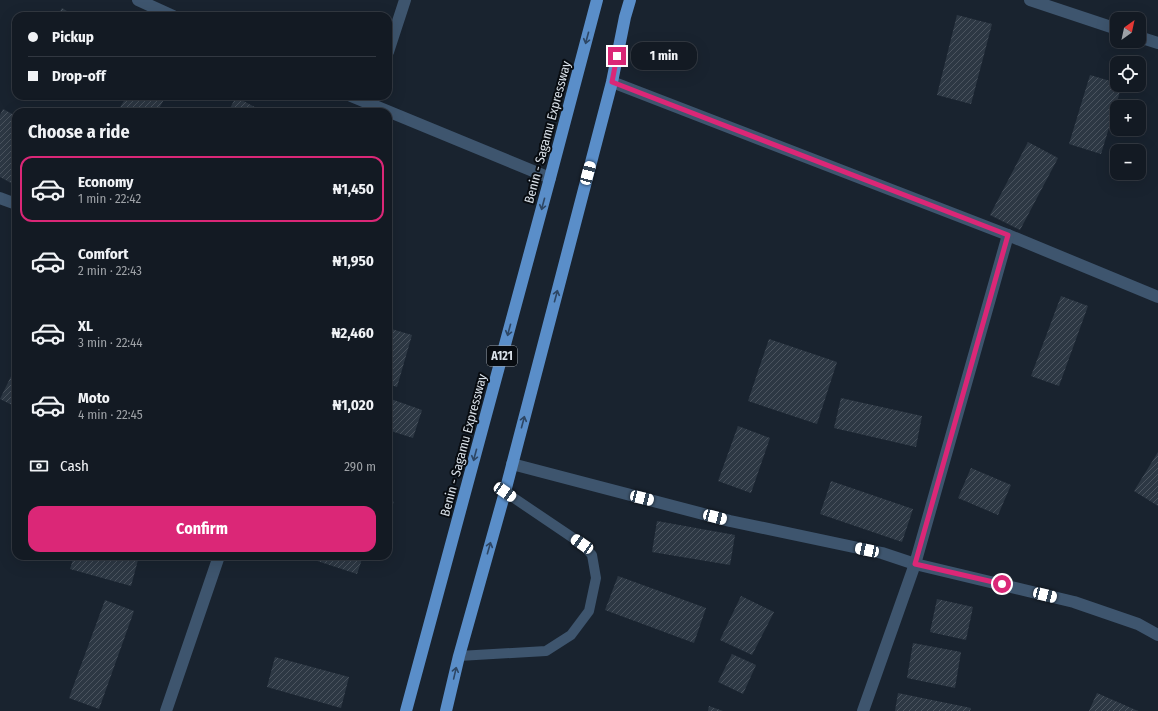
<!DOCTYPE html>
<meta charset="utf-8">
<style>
:root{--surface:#131a23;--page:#1c232b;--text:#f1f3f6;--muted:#9da1a6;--line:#323841;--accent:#db2777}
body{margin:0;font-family:"Fira Sans Condensed",sans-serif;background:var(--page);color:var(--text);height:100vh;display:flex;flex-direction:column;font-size:15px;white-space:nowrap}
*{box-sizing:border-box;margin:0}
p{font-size:13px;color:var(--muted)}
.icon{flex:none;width:22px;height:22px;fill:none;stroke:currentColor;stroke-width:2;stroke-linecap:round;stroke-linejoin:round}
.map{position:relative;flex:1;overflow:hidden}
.panel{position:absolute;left:12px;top:108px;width:380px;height:452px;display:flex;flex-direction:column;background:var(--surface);border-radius:12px;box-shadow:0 4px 16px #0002,0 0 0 1px var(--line)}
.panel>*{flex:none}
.banner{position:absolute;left:12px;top:12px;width:380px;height:88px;border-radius:12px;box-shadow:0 4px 16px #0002,0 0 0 1px var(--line);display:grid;align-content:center;height:88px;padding:0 16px;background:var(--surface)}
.needle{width:26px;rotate:33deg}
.tools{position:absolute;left:1110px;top:12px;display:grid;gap:8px}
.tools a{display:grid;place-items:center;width:36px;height:36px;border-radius:8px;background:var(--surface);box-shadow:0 4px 16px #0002,0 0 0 1px var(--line);font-size:20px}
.end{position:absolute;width:18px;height:18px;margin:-9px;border:5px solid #db2777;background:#fff;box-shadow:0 0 0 2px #fff}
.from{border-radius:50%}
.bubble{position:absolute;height:28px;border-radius:12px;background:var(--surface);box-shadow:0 4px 16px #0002,0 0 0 1px var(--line);font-size:13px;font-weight:700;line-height:28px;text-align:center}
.car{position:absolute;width:12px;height:24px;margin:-12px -6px;border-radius:5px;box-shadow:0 0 3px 1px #0007;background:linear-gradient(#fff 24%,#345 0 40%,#fff 0 76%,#345 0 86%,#fff 0)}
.banner b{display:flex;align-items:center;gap:14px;height:38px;font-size:15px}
.banner b+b{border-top:1px solid var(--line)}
.banner i{width:10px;height:10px;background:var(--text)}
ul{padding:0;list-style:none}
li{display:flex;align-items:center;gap:12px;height:66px;margin:0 8px 6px;padding:0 8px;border:2px solid transparent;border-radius:12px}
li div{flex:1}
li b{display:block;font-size:15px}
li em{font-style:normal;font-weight:700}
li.on{border-color:var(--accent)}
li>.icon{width:36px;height:36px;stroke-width:1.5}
h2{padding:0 16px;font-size:18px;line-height:48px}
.pay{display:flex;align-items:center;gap:10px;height:44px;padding:0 16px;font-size:15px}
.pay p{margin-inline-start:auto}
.primary-button{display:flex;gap:8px;margin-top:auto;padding:8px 16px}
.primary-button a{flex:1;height:46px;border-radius:12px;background:var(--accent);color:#fff;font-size:16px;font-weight:700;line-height:46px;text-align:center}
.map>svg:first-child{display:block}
.building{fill:url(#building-hatch)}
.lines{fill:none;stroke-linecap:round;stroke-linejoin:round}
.service{stroke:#3e556e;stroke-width:10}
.minor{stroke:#3e556e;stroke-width:12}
.trunk{stroke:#5a8ec9;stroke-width:12}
.oneway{stroke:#2d4664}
.route{stroke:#db2777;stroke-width:5}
.labels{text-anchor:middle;stroke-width:4;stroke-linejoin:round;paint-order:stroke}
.shield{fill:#080c11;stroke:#9ba1a8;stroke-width:1}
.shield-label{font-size:12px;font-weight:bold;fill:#dae1e9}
.street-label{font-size:13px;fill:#dae1e9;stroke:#080c11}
</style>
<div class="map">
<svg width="1158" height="711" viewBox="0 0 1158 711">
<defs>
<pattern id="building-hatch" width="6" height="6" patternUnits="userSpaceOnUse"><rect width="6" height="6" fill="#2d3844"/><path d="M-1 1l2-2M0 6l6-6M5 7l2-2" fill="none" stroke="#4b545f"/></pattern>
</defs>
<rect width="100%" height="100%" fill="#19232f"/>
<g class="building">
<path d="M62 8 75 16H57Z"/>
<path d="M957 15 992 24 971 104 937 95Z"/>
<path d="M1090 75 1117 83V85H1122L1101 154 1069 144Z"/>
<path d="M127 96H166L157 112H117Z"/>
<path d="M236 97 264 112H228Z"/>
<path d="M3 109 16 116V174L11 183 0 177V115Z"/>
<path d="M1028 142 1058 158 1020 230 990 215Z"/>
<path d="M1061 296 1088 306 1059 386 1031 376Z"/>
<path d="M388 328 412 335 397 387 388 384Z"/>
<path d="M769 339 837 362 817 424 748 401Z"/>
<path d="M16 366V407L0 399Z"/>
<path d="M388 398 422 410 413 438 388 430Z"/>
<path d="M841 398 922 416 916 447 834 428Z"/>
<path d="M738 426 770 438 751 493 718 481Z"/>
<path d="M1158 452V506L1134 491Z"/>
<path d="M971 468 1011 485 998 515 958 498Z"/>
<path d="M831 481 913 509 902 542 820 514Z"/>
<path d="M388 499 394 502 388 514Z"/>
<path d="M657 521 735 535 730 565 652 552Z"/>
<path d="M74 556H124L138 560 131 586 70 569Z"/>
<path d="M302 556H363L357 574Z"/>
<path d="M618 576 706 608 694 643 605 610Z"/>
<path d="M741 596 774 612 752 655 720 640Z"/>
<path d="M937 599 973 607 966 640 930 632Z"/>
<path d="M105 600 134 611 99 709 69 698Z"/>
<path d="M913 643 961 652 955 688 907 678Z"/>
<path d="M732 654 756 665 743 694 718 682Z"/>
<path d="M275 657 349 677 341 708 267 687Z"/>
<path d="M898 693 971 708 970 711H895Z"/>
<path d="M1097 693 1138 711H1089Z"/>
<path d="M709 706 723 711H708Z"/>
</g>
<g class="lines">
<path class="service" d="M459 656 546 651 571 635 589 611 596 578 592 555 582 544 505 492"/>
<g class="minor">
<path d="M138 0 173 16"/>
<path d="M1030 0 1117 29"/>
<path d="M1139 37 1158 43"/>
<path d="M388 52 405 0"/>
<path d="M612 82 1008 235 1158 297"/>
<path d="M351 96 550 178"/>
<path d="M0 198 16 204"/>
<path d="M512 464 730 521 882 553 915 564 1074 602 1138 624 1158 635"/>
<path d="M166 711 219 556"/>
<path d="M863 711 915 564 1008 235"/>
</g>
<g class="trunk">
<path d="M406 711 550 178 597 0"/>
<path d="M446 711 459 656 505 492 612 82 625 17 630 0"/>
</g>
</g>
<defs><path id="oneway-shaft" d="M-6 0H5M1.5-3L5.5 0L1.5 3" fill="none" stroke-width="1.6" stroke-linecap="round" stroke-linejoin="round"/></defs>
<g class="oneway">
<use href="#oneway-shaft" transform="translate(587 38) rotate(105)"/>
<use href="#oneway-shaft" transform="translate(543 204) rotate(105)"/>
<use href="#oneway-shaft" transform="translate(556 296) rotate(-75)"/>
<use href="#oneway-shaft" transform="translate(509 330) rotate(105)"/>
<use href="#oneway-shaft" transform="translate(523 422) rotate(-75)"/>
<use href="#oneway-shaft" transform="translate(475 455) rotate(105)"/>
<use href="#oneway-shaft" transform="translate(489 548) rotate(-74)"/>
<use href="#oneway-shaft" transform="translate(455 673) rotate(-77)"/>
</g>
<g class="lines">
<path class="route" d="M617 56 612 82 1008 235 915 564 1002 584"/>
</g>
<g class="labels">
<rect class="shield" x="487" y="346" width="30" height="20" rx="3"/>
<g class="shield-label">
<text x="502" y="360">A121</text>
</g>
<g class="street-label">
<text transform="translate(547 132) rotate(-75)" y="5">Benin - Sagamu Expressway</text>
<text transform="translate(463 445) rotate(-75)" y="5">Benin - Sagamu Expressway</text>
</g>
</g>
</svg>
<div class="tools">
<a><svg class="needle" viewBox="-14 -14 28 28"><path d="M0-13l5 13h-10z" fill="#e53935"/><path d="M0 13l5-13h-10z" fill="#9da1a6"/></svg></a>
<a><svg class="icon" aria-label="locate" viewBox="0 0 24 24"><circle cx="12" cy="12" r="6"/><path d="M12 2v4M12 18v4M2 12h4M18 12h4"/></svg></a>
<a>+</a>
<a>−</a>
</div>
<i class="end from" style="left:1002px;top:584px"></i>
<i class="end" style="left:617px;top:56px"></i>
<div class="bubble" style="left:631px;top:42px;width:66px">1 min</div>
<i class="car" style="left:588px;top:173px;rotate:15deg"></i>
<i class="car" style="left:505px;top:492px;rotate:124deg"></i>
<i class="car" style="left:642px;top:498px;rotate:104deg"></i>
<i class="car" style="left:715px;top:517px;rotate:105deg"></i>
<i class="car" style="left:582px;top:544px;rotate:304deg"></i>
<i class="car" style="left:867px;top:550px;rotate:282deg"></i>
<i class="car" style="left:1045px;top:595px;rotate:104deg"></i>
<div class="banner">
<b><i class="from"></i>Pickup</b>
<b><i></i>Drop-off</b>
</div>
<section class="panel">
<h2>Choose a ride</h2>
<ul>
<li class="on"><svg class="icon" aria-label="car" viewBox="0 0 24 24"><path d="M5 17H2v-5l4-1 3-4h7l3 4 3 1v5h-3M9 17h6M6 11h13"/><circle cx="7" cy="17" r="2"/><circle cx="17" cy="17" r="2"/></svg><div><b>Economy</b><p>1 min · 22:42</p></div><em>₦1,450</em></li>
<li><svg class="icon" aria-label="car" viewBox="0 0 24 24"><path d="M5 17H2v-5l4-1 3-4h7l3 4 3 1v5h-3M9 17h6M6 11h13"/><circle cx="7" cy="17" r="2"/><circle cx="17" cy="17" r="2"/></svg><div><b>Comfort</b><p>2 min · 22:43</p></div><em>₦1,950</em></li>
<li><svg class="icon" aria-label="car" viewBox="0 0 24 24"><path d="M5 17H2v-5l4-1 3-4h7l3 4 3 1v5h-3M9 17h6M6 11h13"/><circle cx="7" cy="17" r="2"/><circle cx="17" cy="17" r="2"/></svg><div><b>XL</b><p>3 min · 22:44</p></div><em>₦2,460</em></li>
<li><svg class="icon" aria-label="car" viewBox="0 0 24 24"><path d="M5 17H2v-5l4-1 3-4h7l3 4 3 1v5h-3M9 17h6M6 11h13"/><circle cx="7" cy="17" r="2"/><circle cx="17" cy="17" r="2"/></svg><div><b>Moto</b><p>4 min · 22:45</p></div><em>₦1,020</em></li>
</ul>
<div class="pay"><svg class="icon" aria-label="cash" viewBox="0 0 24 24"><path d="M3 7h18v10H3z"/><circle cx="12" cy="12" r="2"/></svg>Cash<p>290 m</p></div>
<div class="primary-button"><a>Confirm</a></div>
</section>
</div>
